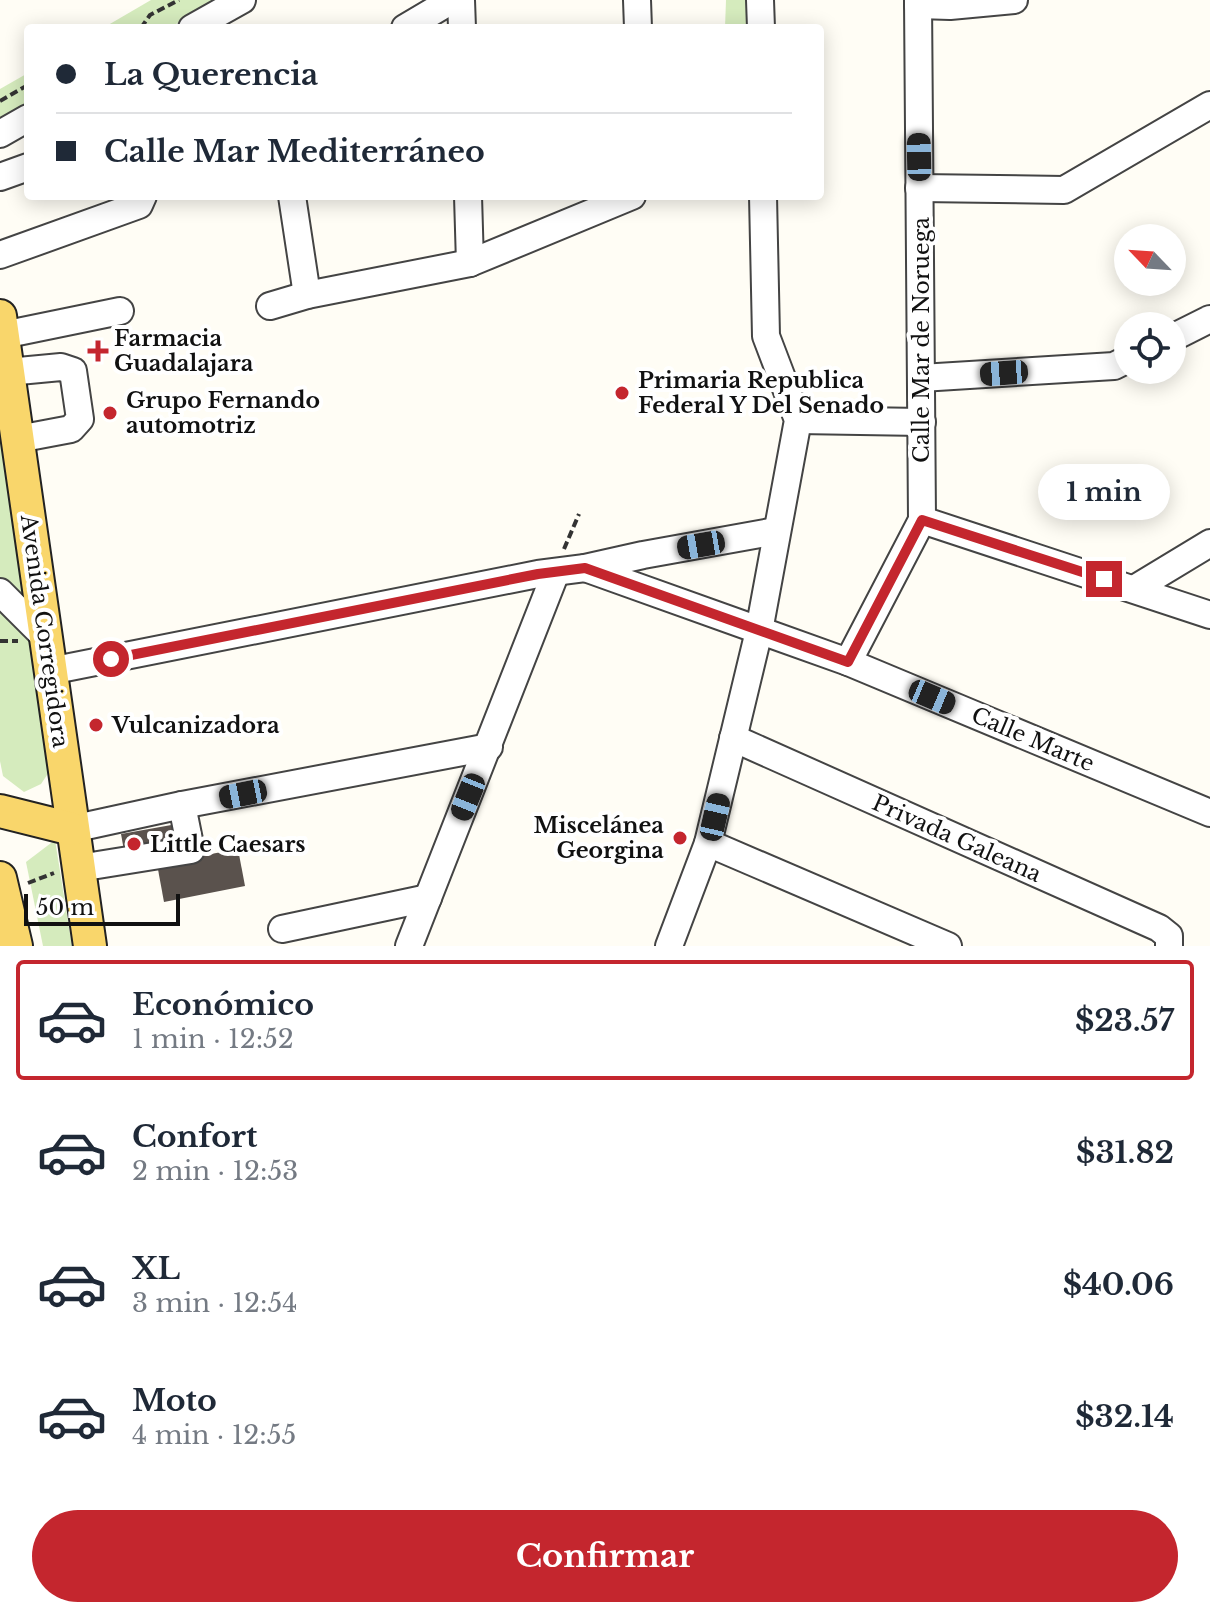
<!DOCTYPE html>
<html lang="es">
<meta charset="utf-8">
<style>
:root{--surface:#fff;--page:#f2f2f3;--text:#1f2937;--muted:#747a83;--line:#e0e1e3;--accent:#c4262e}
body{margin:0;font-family:"Libre Baskerville",serif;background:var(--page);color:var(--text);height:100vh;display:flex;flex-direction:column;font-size:30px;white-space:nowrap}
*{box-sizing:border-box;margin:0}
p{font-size:26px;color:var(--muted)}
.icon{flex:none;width:44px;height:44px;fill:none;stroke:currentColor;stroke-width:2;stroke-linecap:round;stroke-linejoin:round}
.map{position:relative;height:946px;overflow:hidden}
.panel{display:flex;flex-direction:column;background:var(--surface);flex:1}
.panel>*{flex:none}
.banner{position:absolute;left:24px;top:24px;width:800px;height:176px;border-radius:8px;box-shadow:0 4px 20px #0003;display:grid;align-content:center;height:176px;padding:0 32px;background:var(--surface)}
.needle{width:52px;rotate:295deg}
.buttons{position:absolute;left:1114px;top:224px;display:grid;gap:16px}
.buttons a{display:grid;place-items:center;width:72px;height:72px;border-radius:50%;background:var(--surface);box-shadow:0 4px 20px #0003;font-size:40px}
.scale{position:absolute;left:24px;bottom:20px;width:156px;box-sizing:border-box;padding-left:8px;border:4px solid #111;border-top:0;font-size:22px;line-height:28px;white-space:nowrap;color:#111;-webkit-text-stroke:6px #fff;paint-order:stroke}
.end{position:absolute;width:36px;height:36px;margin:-18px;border:10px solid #c4262e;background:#fff;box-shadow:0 0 0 4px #fff}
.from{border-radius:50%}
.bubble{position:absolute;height:56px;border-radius:28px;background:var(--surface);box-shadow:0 4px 20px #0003;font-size:26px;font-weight:700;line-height:56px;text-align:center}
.car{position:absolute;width:24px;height:48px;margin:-24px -12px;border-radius:10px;box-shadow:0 0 6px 2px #0007;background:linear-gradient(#222 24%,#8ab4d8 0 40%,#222 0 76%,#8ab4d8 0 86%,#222 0)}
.banner b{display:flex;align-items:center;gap:28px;height:76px;font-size:30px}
.banner b+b{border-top:2px solid var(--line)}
.banner i{width:20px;height:20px;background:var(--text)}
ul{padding:14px 0 0;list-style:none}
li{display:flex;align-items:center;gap:24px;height:120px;margin:0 16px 12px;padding:0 16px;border:4px solid transparent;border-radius:8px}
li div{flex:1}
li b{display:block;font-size:30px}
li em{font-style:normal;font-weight:700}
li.on{border-color:var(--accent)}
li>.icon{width:72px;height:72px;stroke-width:1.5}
.cta{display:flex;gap:16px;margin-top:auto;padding:16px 32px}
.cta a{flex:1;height:92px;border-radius:48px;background:var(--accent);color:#fff;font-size:32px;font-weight:700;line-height:92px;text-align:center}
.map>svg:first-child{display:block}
.green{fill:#d5ebbd}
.building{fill:#5a524d}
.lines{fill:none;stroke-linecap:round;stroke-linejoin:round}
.minor-casing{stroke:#444;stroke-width:30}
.major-casing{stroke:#222;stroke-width:36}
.path{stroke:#333;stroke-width:4;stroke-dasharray:8 4;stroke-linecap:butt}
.minor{stroke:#fff;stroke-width:26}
.major{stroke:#f9d66b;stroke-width:32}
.route{stroke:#c4262e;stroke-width:10}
.poi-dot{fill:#c4262e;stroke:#fff;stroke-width:3}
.labels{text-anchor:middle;stroke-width:8;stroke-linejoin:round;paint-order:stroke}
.poi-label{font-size:22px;font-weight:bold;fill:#111;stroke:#fff;text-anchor:start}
.street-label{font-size:22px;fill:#111;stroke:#fff}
</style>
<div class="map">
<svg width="1210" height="946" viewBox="0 0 1210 946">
<rect width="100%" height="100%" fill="#fffdf5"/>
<g class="green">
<path d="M151 0H218L169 28H103Z"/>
<path d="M726 0H748L747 28H725Z"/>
<path d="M28 73V108L0 124V89Z"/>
<path d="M0 419 53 766 41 784 24 792 3 776 0 761Z"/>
<path d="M55 840 72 946H43L26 862Z"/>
</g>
<g class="building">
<path d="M177 824 181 845 125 856 121 834Z"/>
<path d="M238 849 245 886 164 902 157 864Z"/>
</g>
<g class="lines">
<g class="minor-casing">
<g id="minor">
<path d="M461 0 462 28"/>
<path d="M637 0 638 28"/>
<path d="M760 0 761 28"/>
<path d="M918 5 950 6 1014 0"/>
<path d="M192 28 242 0"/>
<path d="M405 28 452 0"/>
<path d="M0 134 28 118"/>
<path d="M0 177 28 167"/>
<path d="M919 188 1064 190 1210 105"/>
<path d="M292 196 307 295"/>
<path d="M468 196 470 263"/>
<path d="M0 255 139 205 143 196"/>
<path d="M270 306 307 295 470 263 632 196"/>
<path d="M3 335 120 311"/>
<path d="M1172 338 1210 319"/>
<path d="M8 372 61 367 73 371 80 419 71 429 18 439"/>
<path d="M921 378 1114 366 1128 359"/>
<path d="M798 420 922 422"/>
<path d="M922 520 1210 615"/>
<path d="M585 568 848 662 1210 813"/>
<path d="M1134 589 1210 543"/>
<path d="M0 592 45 637"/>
<path d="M848 662 922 520 918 0"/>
<path d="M50 671 538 574 585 568 643 555 776 531"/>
<path d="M733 738 1159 928 1169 936V946"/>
<path d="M72 829 182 805 489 747"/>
<path d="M708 843 948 946"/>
<path d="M79 868 191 850 182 805"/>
<path d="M282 929 428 898"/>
<path d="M409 946 556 572"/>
<path d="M669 946 708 843 759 631 798 420 766 336 763 196"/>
</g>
</g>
<g class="major-casing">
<g id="major">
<path d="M0 316 90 946"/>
<path d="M0 811 72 829"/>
<path d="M0 878 16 946"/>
</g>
</g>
<g class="path">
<path d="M141 28 150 15 179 0"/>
<path d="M0 101 28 85"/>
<path d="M564 549 579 514"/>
<path d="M0 641H18"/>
<path d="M28 883 54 873"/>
</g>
<use href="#minor" class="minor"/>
<use href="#major" class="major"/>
</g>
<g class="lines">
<path class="route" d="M111 659 538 574 585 568 848 662 922 520 1104 579"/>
</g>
<g class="poi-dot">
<path d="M94 339h8v8h8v8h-8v8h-8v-8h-8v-8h8z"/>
<circle cx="622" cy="393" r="8"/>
<circle cx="110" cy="413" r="8"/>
<circle cx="96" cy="725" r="8"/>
<circle cx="680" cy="838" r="8"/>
<circle cx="134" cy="844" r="8"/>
</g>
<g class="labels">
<g class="poi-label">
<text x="114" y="346">Farmacia<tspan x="114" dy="25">Guadalajara</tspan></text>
<text x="638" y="388">Primaria Republica<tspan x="638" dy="25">Federal Y Del Senado</tspan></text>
<text x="126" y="408">Grupo Fernando<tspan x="126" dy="25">automotriz</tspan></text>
<text x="112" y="733">Vulcanizadora</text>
<text x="664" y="833" text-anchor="end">Miscelánea<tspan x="664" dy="25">Georgina</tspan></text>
<text x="150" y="852">Little Caesars</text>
</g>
<g class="street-label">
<text transform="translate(921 340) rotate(-90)" y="8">Calle Mar de Noruega</text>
<text transform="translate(45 631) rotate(82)" y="8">Avenida Corregidora</text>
<text transform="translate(1033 739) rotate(23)" y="8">Calle Marte</text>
<text transform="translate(957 838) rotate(24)" y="8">Privada Galeana</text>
</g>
</g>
</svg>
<div class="buttons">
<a><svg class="needle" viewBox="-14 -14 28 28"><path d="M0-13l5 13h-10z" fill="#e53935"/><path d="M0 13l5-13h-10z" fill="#747a83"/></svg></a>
<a><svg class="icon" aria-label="locate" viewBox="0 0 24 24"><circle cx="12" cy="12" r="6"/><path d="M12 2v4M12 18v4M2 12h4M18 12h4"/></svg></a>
</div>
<div class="scale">50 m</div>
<i class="end from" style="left:111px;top:659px"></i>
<i class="end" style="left:1104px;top:579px"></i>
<div class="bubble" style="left:1038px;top:464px;width:132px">1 min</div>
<i class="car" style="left:919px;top:157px;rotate:359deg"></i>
<i class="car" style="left:1004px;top:373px;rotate:266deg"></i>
<i class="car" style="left:701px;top:545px;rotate:260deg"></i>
<i class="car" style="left:932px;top:697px;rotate:113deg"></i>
<i class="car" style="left:243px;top:794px;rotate:259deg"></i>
<i class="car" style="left:468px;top:797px;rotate:202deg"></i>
<i class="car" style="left:715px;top:817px;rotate:13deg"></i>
<div class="banner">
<b><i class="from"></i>La Querencia</b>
<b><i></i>Calle Mar Mediterráneo</b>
</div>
</div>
<section class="panel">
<ul>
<li class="on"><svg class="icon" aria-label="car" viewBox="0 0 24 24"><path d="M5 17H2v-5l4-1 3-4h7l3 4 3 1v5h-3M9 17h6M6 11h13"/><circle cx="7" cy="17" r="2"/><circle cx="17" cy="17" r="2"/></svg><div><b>Económico</b><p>1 min · 12:52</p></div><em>$23.57</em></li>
<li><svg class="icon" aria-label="car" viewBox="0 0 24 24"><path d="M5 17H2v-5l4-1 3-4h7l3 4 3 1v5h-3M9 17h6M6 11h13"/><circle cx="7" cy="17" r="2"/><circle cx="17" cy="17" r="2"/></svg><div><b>Confort</b><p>2 min · 12:53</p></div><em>$31.82</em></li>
<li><svg class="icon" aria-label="car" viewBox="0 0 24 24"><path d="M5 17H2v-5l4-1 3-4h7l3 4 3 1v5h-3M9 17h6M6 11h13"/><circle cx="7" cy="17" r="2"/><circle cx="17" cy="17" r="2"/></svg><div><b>XL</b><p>3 min · 12:54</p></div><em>$40.06</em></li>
<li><svg class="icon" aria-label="car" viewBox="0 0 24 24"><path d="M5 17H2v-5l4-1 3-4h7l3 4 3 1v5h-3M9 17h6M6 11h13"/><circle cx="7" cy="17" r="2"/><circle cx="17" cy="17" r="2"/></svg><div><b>Moto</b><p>4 min · 12:55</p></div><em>$32.14</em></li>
</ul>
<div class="cta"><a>Confirmar</a></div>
</section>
